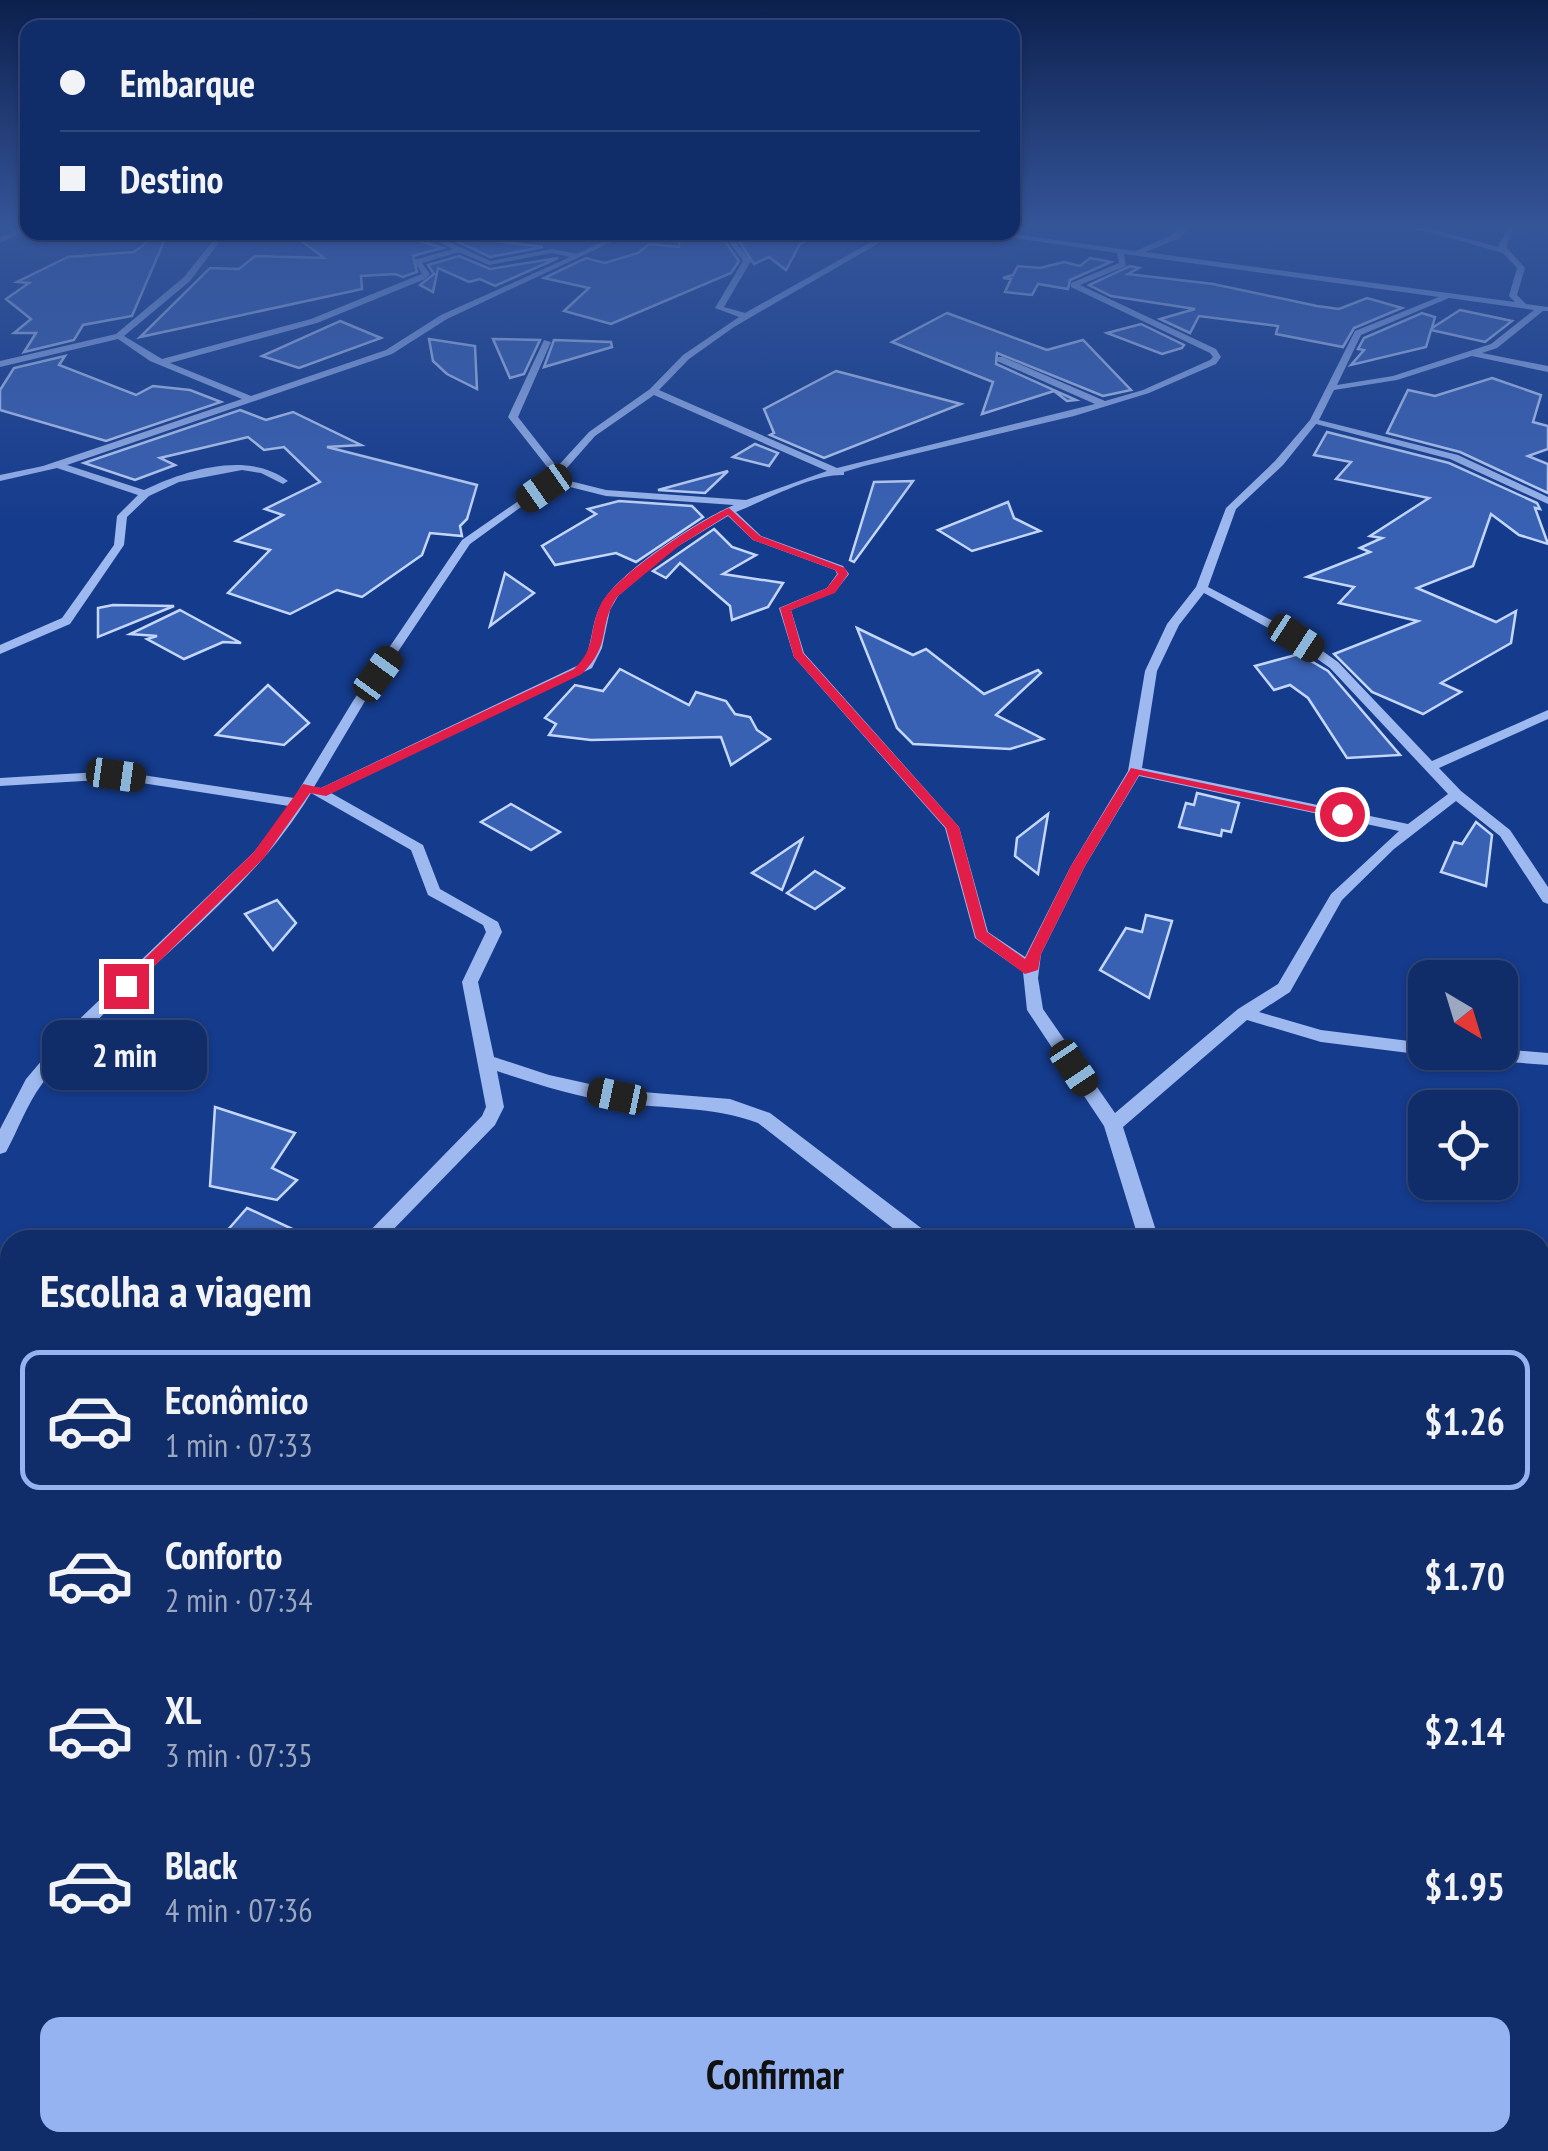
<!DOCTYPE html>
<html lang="pt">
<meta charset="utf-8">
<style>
:root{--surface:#102c69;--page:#1e3871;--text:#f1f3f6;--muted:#9ca7c0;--line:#30487d;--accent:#95b2f1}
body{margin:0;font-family:"PT Sans Narrow",sans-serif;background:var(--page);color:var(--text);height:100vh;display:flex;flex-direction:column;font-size:38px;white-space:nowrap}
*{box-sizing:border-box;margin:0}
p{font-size:32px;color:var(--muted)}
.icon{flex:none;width:55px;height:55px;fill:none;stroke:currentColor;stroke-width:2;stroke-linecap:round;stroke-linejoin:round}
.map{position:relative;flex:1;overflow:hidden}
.sheet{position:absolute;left:0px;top:1230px;width:1550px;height:922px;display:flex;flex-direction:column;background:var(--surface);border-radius:30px 30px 0 0;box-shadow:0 2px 8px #0004,0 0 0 2px var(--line)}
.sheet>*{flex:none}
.hud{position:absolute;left:20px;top:20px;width:1000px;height:220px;border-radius:20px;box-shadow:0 2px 8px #0004,0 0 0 2px var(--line);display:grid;align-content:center;height:220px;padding:0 40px;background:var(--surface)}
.needle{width:65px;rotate:142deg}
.fabs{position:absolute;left:1408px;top:960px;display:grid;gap:20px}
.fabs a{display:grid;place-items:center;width:110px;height:110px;border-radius:20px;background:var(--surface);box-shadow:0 2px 8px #0004,0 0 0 2px var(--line);font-size:50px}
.end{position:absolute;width:45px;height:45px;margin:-22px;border:12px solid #e11d48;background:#fff;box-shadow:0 0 0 5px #fff}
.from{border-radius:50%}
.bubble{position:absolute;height:70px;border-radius:20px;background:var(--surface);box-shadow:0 2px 8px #0004,0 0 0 2px var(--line);font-size:32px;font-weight:800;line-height:70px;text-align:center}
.car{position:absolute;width:30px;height:60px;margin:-30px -15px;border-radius:12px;box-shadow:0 0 8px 2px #0007;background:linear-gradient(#222 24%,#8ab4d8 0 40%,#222 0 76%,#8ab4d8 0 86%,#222 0)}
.hud b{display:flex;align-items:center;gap:35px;height:95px;font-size:38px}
.hud b+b{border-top:2px solid var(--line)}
.hud i{width:25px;height:25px;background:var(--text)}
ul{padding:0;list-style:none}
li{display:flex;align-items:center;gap:30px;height:140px;margin:0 20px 15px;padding:0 20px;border:5px solid transparent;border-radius:20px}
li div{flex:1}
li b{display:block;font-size:38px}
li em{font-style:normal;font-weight:800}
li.selected{border-color:var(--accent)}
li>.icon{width:90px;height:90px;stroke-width:1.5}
h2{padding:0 40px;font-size:45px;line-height:120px}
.cta{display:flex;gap:20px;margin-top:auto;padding:20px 40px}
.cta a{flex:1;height:115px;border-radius:20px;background:var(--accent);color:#111;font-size:40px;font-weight:800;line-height:115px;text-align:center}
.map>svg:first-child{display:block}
.building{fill:#3961b3;stroke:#c4d7fb;stroke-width:2.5}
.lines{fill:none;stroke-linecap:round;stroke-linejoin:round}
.minor{fill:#9eb9f0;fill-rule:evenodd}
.route{fill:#e11d48}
</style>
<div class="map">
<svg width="1548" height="2151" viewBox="0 0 1548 2151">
<rect width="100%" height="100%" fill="#153b8c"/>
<g class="building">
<path d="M160 232H168L132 316 83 325 74 340 24 352 36 333H14L31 319 6 299 29 283 17 282 68 257 134 252Z"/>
<path d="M290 232H359L385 238 391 232 442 248 413 256 417 272 403 277 395 274 361 276 362 289 140 337 210 268 239 269 255 256 324 258Z"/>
<path d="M448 232H469L479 239 543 247 490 257 450 238Z"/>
<path d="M680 232H718L739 261 731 273 611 324 564 311 589 288 544 278 586 258 605 263 638 253 649 244 679 247Z"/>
<path d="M733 232H768L769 237 806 241 800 244 786 270 769 257 754 264Z"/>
<path d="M459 256 490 269 558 258 495 286 480 279 469 282 438 268 433 292 420 285 434 274 428 265Z"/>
<path d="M1090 258 1111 262 1070 280 1068 289 1038 284 1032 295 1005 292 1011 279 1003 278 1013 275 1018 266 1040 268 1064 262 1080 266Z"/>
<path d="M1130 266 1139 268 1128 274 1213 284 1317 306 1339 309 1367 298 1402 308 1354 328 1343 347 1276 334 1278 326 1199 316 1190 333 1160 319 1195 309 1111 296 1089 285Z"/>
<path d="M1460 310 1512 321 1485 342 1431 330 1426 347 1351 365 1364 350 1358 349 1364 338 1422 313 1435 317 1432 328Z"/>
<path d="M947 313 1047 350 1083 340 1131 390 1103 396 997 353 996 364 1076 400 1067 401 1054 391 982 414 993 382 892 342Z"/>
<path d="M340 321 381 338 299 368 262 356Z"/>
<path d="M1141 324 1184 345 1182 348 1162 354 1107 333Z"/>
<path d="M429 339 475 346 477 389 447 374 433 361Z"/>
<path d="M493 339 540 340 524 374 510 378Z"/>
<path d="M554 340 611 342 612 347 544 367Z"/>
<path d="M65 356 59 365 136 395 153 386 190 390 221 402 106 441 0 410V390L14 368Z"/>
<path d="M836 371 961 404 824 458 770 435 774 433 764 409Z"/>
<path d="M1492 378 1541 395 1533 422 1548 426V449L1528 456 1548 464V493L1460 452 1387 433 1408 390 1435 396Z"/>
<path d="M240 410 266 420 293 412 361 445 327 447 477 485 467 519 460 526 462 536 430 533 422 555 362 597 337 590 290 614 228 593 270 550 236 541 283 515 265 509 320 482 284 447 264 450 248 437 160 458 175 465 135 480 84 463Z"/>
<path d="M1327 432 1449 463 1537 503 1540 509 1535 508 1548 544 1519 535 1491 514 1473 566 1417 588 1496 622 1516 611 1511 643 1441 683 1461 692 1423 714 1372 692 1334 654 1418 621 1339 603 1354 587 1307 577 1370 552 1360 548 1382 538 1370 536 1429 498 1336 479 1351 462 1314 455Z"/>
<path d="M755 444 778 453 769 466 733 457Z"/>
<path d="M728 471 705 493 658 490Z"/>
<path d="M913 481 854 562 850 560 874 482Z"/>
<path d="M619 501 692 506 703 517 636 562 616 553 555 565 542 546 596 514 588 509Z"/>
<path d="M1008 502 1014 518 1040 531 972 551 938 530Z"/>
<path d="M714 529 732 547 756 555 723 574 783 583 768 607 732 620 730 606 680 563 666 578 653 571Z"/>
<path d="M505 573 534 593 490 626Z"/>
<path d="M113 605 174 606 98 637V608Z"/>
<path d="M180 610 202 622 241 643 223 642 184 659 147 639 157 636 130 634Z"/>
<path d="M857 628 913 655 926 649 984 694 1038 670 1041 673 996 715 1043 739 1010 749 913 744 897 728Z"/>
<path d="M1299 654 1328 671 1400 755 1347 758 1308 698 1290 685 1274 690 1255 666Z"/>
<path d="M620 669 689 705 696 692 726 701 735 714 750 717 757 730 770 739 731 765 721 737 591 740 549 735 556 724 545 718 575 685 603 691Z"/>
<path d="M268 685 309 723 284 745 216 735Z"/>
<path d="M1197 793 1239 803 1231 832 1222 830 1221 836 1179 827 1186 803 1194 805Z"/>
<path d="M511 804 560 832 531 850 481 822Z"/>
<path d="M1048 814 1038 874 1015 856 1017 838Z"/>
<path d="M1476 822 1492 835 1486 886 1441 872 1454 842 1462 844Z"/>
<path d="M802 839 782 890 752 873Z"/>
<path d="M815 871 844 888 815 909 787 893Z"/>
<path d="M277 900 296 923 273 950 245 914Z"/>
<path d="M1146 915 1172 921 1149 998 1100 970 1126 928 1142 932Z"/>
<path d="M215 1107 295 1133 272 1168 297 1180 277 1200 210 1186Z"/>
<path d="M247 1208 316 1240H219Z"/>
</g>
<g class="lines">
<g class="minor">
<path d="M23 226H28V229L0 243V238Z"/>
<path d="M1183 226H1191L1178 239 1145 252 1515 302 1509 296 1517 268 1503 253 1429 232 1386 226 1429 228 1498 247 1509 226H1515L1506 247 1525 268 1517 295 1526 304 1548 307V311H1543L1497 348 1482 353 1548 366V372L1472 356 1397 380 1334 390 1319 420 1458 455 1548 497V504L1450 459 1316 424 1283 465 1236 509 1208 587 1300 635 1338 662 1432 761 1548 710V719L1439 768 1461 791 1510 830 1548 887V904L1543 902 1500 836 1456 801 1394 849 1342 900 1290 992 1259 1012 1321 1030 1425 1043V1052L1431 1053 1425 1055 1321 1042 1247 1020 1123 1127 1159 1240H1139L1104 1126 1027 1010 1023 972 975 938 945 828 794 657 779 608 827 588 837 574 835 570 753 540 728 516 670 551 618 596 610 610 602 648 592 668 331 793 423 845 440 889 498 922 502 932 478 982 494 1057 549 1075 617 1090 730 1099 770 1113 929 1234 932 1240H908L758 1123C712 1106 666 1109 618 1103 577 1097 536 1084 497 1071L504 1107 495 1125 383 1240H361L482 1116 486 1107 462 982 486 932 483 925 428 895 411 850 311 793C243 907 121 978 42 1084 27 1104 18 1130 6 1152L0 1154V1129L26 1079 66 1032 254 852 289 806 116 779 0 786V778L116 771 294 798 353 701 462 540 540 486 552 473 508 417 544 340 551 342 518 417 557 467 589 432 650 389 683 355 739 317 715 308 743 261 722 232H728L751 261 724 307 745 313 889 232H898L734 327 689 359 659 390 837 468 1095 404 997 361V357H1003L1105 401 1143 390 1210 360 1213 357 1210 353 1071 287V283L1119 263 1117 253 974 232H997L1135 251 1172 235ZM1124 254 1439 297 1355 331 1310 420 1275 461 1226 508 1196 587 1167 624 1145 671 1128 771 1071 866 1025 957 988 932 959 827 804 653 791 610 835 592 849 574 843 566 761 536 736 512C766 500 812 474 844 475V472L864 466 1074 416 1149 393 1216 364 1221 357 1216 349 1080 285 1126 266ZM1449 298 1534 310 1491 344 1393 376 1337 385 1361 335ZM654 395 827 471 746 500 606 490 558 478 595 436ZM554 483 606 496 734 505C700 519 620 571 602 603 591 621 593 644 583 663L321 788 314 787 365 701 470 544ZM1204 593 1292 641 1330 668 1448 794 1408 824 1142 768 1157 671 1179 625ZM1139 776 1399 831 1331 894 1278 984 1238 1009 1115 1113 1043 1009 1038 978 1041 954 1085 866Z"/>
<path d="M220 232H227L190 281 124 336 162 359 311 319 419 275 422 274 414 260 453 249 418 232H428L490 261 552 249 577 254 623 232H633L447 319 392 354 67 465 144 490C186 470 248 450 288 481L283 484 261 473 242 470 179 482 149 496 127 517 124 545 70 624 0 654V645L62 618 114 545 117 516 138 495 57 468 0 481V475L43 466 242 399 150 361 118 339 0 367V361L116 334 184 277ZM459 252 489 265 552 253 570 257 441 315 386 350 251 396 170 363 317 323 425 279 430 274 422 263Z"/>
<path d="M1500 1049 1548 1053V1065L1458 1058 1450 1052H1500Z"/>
<path d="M1540 1470 1548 1473V1495L1540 1492Z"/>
<path d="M10 1661V1692L0 1696V1666Z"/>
<path d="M1548 1977V2005L1540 2007V1979Z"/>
<rect x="1347" y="2142" width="30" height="9"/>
</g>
</g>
<linearGradient id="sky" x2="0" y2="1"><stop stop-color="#0c204d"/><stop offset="0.43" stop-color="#355599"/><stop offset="1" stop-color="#355599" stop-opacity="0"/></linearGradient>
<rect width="1548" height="527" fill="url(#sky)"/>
<path class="route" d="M729 508 760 536 845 568 848 574 835 593 791 610 803 653 959 827 987 932 1025 959 1071 866 1131 768 1349 814 1342 818 1139 775 1085 866 1041 954 1038 970 1025 974 976 938 946 828 794 657 780 608 827 588 838 574 835 570 753 540 728 515 680 545 617 597C597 627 613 643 582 674L326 796 310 793 264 858 131 989H121V982L254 852 303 784 321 788 574 669C597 647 588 632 600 606 613 577 699 521 729 508Z"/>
</svg>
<div class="fabs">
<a><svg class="needle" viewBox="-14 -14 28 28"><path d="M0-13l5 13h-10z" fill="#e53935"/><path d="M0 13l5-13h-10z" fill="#9ca7c0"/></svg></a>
<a><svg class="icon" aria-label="locate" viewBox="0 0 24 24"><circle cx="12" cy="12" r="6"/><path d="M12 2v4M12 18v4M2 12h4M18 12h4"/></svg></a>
</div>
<i class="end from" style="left:1342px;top:814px"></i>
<i class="end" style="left:126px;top:986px"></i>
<div class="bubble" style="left:42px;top:1020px;width:165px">2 min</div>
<i class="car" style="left:544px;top:488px;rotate:235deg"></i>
<i class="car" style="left:1296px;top:638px;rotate:123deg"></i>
<i class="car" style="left:378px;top:674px;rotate:36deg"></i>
<i class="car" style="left:116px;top:775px;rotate:98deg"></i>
<i class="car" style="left:1074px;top:1068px;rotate:146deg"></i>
<i class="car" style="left:617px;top:1096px;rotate:282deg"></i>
<div class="hud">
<b><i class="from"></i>Embarque</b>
<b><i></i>Destino</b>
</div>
<section class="sheet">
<h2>Escolha a viagem</h2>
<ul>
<li class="selected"><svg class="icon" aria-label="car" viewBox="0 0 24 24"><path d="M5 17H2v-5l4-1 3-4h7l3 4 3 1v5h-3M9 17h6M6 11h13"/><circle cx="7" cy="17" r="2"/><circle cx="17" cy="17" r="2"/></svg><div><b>Econômico</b><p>1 min · 07:33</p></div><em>$1.26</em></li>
<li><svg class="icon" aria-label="car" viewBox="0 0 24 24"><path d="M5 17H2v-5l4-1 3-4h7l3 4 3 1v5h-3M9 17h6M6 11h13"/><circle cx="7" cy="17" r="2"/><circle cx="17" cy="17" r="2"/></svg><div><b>Conforto</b><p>2 min · 07:34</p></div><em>$1.70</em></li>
<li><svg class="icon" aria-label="car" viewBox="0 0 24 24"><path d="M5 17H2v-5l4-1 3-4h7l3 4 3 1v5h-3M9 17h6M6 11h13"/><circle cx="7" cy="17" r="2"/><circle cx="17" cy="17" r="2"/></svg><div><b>XL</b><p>3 min · 07:35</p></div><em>$2.14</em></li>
<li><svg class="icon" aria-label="car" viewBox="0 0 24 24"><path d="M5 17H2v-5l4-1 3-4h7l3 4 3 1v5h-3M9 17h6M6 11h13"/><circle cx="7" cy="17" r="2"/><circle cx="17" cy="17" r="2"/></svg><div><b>Black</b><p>4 min · 07:36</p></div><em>$1.95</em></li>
</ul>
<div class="cta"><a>Confirmar</a></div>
</section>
</div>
